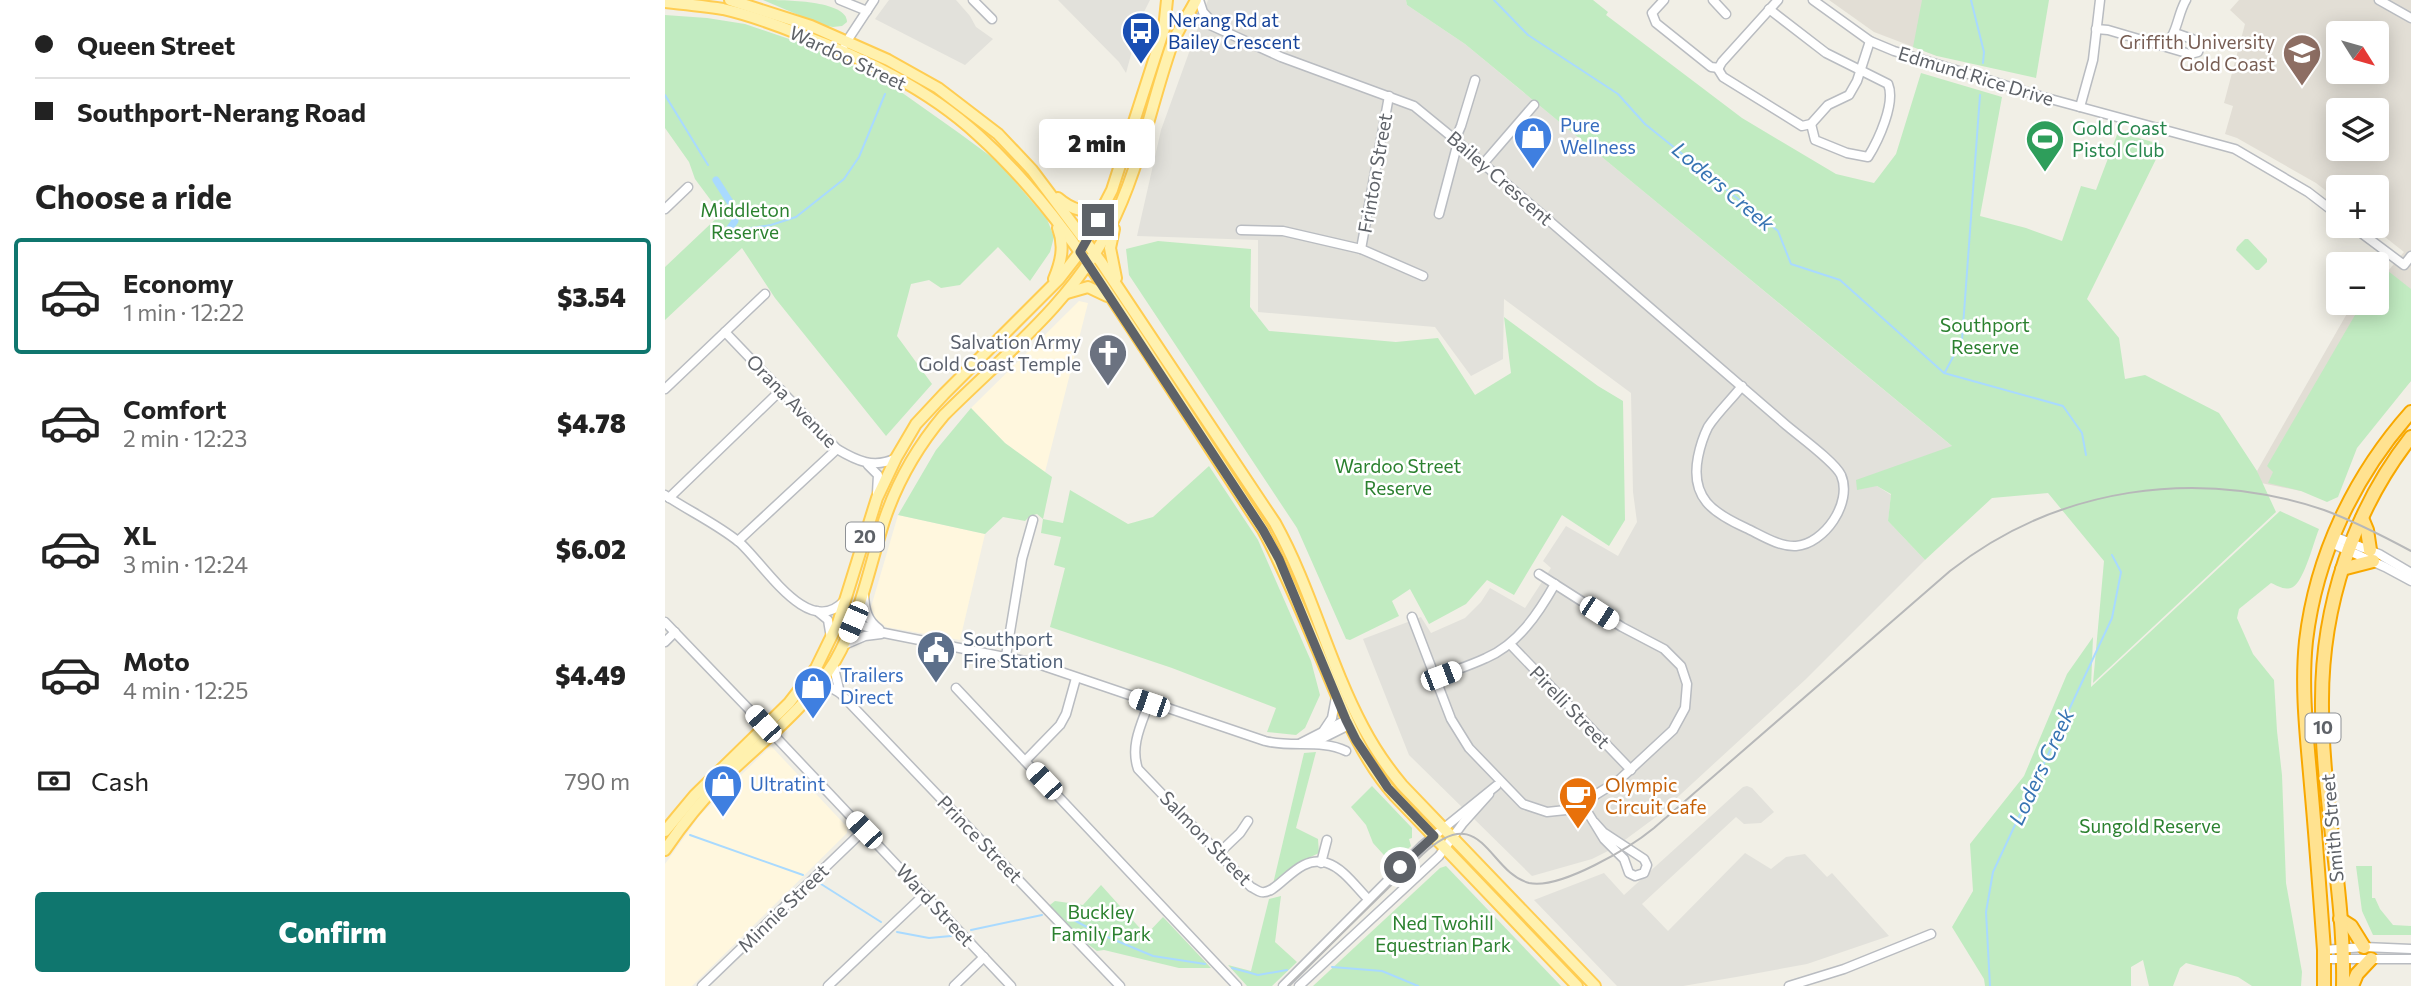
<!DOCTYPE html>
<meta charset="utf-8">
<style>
:root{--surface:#fff;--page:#f2f2f2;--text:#222;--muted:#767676;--line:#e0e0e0;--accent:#0f766e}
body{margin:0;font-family:Commissioner,sans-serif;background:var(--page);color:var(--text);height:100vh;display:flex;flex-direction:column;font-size:26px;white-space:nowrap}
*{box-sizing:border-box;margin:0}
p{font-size:23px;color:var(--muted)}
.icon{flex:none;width:38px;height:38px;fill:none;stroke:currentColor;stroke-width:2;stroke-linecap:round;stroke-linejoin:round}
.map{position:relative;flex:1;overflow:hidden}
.sheet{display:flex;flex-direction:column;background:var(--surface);width:665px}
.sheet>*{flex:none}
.top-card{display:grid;align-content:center;height:154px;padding:0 35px;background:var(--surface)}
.needle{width:46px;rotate:127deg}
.fabs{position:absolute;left:1661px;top:21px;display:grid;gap:14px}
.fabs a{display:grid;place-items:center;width:63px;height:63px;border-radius:7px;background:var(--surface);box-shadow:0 4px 18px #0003;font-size:35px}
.end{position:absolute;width:32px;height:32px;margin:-16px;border:9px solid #5e6268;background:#fff;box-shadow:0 0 0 4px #fff}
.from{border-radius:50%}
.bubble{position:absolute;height:49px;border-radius:7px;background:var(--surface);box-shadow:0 4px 18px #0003;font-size:23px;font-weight:800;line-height:49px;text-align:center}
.car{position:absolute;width:21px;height:42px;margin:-21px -10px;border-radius:9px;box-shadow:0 0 5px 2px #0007;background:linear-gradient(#fff 24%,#345 0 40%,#fff 0 76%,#345 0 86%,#fff 0)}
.top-card b{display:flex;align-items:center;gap:24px;height:66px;font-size:26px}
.top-card b+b{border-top:2px solid var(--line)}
.top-card i{width:18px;height:18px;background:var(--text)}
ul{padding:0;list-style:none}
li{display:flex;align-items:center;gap:21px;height:116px;margin:0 14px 10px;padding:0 21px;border:4px solid transparent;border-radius:7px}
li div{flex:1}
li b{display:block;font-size:26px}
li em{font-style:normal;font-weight:800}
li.active{border-color:var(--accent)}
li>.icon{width:63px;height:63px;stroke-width:1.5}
h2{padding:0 35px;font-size:32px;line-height:84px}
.pay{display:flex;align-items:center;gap:18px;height:77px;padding:0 35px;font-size:26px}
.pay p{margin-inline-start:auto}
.action{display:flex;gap:14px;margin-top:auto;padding:14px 35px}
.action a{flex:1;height:80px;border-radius:7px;background:var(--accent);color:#fff;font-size:28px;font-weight:800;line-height:80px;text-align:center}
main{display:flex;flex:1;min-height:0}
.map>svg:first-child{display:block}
.commercial{fill:#fff7de}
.industrial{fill:#e2e1db}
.education{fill:#e2ded5;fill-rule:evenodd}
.green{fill:#c1ebc1}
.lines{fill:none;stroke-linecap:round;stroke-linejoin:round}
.stream{stroke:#a9daff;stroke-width:2}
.canal{stroke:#a9daff;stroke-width:7}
.minor-casing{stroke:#b9bcc1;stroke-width:11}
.major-casing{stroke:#ffcd52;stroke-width:14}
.highway-casing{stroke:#f8a800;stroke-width:16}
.minor{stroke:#fff;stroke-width:8}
.major{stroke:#fff1ae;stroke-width:10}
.highway{stroke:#ffe290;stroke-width:12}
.tram{stroke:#b7b8b9;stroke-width:2}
.route{stroke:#5e6268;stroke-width:9}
.labels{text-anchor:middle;stroke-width:5;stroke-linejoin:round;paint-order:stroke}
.shield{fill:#fff;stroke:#8e9195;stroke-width:2}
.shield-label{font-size:18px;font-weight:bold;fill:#5e6268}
.transit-label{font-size:19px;fill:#164399;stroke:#fff;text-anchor:start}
.education-label{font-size:19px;fill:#785e54;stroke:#fff;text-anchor:end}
.street-label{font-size:19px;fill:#5e6268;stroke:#fff}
.shop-label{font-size:19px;fill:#366cbe;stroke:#fff;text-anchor:start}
.leisure-label{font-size:19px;fill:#27864d;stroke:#fff;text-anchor:start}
.park-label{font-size:19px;fill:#2b812f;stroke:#fff}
.worship-label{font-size:19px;fill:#5b616d;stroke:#fff;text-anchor:end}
.service-label{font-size:19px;fill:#4e5e75;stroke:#fff;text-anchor:start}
.food-label{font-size:19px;fill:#c56008;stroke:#fff;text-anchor:start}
.water-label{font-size:21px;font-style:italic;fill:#3774b3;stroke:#fff}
</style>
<main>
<section class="sheet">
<div class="top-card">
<b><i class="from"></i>Queen Street</b>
<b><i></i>Southport-Nerang Road</b>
</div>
<h2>Choose a ride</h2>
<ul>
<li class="active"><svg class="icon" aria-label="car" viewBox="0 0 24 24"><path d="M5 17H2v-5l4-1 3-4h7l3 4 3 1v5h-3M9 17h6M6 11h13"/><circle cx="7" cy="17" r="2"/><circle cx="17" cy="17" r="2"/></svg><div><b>Economy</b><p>1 min · 12:22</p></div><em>$3.54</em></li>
<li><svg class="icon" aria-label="car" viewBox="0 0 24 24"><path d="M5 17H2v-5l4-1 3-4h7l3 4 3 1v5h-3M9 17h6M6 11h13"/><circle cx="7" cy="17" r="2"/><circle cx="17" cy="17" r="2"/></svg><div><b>Comfort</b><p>2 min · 12:23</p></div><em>$4.78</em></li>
<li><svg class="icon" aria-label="car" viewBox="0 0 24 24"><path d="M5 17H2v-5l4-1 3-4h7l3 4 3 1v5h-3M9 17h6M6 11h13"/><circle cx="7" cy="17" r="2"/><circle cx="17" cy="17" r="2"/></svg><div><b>XL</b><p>3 min · 12:24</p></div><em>$6.02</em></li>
<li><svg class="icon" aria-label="car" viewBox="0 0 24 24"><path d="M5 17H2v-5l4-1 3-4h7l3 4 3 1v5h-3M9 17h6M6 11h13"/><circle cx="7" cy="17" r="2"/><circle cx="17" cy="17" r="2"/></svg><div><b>Moto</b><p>4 min · 12:25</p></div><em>$4.49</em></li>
</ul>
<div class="pay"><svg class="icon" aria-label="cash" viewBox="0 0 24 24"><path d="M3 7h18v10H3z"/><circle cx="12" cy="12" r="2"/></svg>Cash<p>790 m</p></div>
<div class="action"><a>Confirm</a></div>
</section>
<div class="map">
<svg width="1746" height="986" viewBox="0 0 1746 986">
<rect width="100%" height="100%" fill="#f1efe6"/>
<g class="commercial">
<path d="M414 301 423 303 380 472 340 443 306 408Z"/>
<path d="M233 515 320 534 295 640 221 627 210 618 206 607Z"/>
<path d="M106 746 182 827V833L27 986H0V864L35 815Z"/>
</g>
<g class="industrial">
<path d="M224 0H291L305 16 311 27 328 39 300 65 210 19Z"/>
<path d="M393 0H485L476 18 461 73 454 62Z"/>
<path d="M543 0H741L742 5 800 44 1288 447 1212 486 1226 495 1223 521 1260 560 1141 679 991 817 949 848 927 859 867 876 744 755 698 639 756 617 766 633 800 618 816 602 825 588 860 608 886 568 878 561 901 526 953 556 972 522 968 492 966 393 839 299 838 359 806 376 770 327 593 312V240L472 236 496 130Z"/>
<path d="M1082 786 1087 788 1109 812 1096 823 1079 824 1071 817 977 904 1003 931 1080 853 1106 869 1121 857 1140 854 1162 877 1167 873 1224 936 1142 964 1077 976 1018 986H952L869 900 939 873 959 895 1078 787Z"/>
</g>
<g class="education">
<path d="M1164 0H1283L1272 56 1209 32Z"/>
<path d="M1574 0H1746V381L1722 408 1636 491 1596 483 1592 471 1688 303H1712L1711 262 1723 271 1739 252 1706 226H1712V187H1673V200L1651 183 1572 138 1560 134 1568 106 1559 103 1580 24 1565 10ZM1673 33H1712V72H1673ZM1673 110H1712V149H1673Z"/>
</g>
<g class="green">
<path d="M98 0C118 0 182 0 182 22L177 26 168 27 157 25Z"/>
<path d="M741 0H928L943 12 941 15 1077 118 1171 174 1209 183 1231 154 1256 73 1337 97 1315 216 1361 228 1397 241 1416 186 1431 190 1453 132 1498 145 1422 299 1454 338 1460 379 1480 375 1554 413 1592 471 1611 512 1428 683 1439 561 1383 493 1327 498 1260 560 1223 521 1226 494 1212 486 1192 490 1191 480 1287 446 800 44 742 5Z"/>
<path d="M1257 0H1384L1371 78 1272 56 1248 47Z"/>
<path d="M0 15 42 18 80 24 133 42 172 58 229 87 294 133 332 161 382 219 389 237 385 252 365 281 333 247 295 285 276 288 264 280 246 284 232 336 267 384 221 436 110 298 77 248 0 320V267L56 214 30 179 24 162 0 128Z"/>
<path d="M1580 239H1583L1602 259V262L1594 270H1591L1571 250 1572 247Z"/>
<path d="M493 241 586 249 585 307 604 331 731 342 773 338 810 395 846 373 839 317 933 386 958 401 960 520 944 546 897 515 849 595 822 580 801 604 764 624 745 589 727 601 734 616 685 640 681 639 632 528 464 275 461 249Z"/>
<path d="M1718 267 1746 289V381L1692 448 1673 497 1662 502 1636 491 1603 483 1608 472 1602 466 1697 303H1712V278Z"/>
<path d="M306 408 340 443 387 477 378 519 398 523 405 490 463 524 488 517 544 466 593 540 646 661 655 695 640 728 631 735 602 732 611 708 507 668 385 627 400 568 389 565 396 537 376 533 378 519 372 514 365 516 360 521 338 517 320 534 233 515 271 450Z"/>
<path d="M1615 511 1654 529C1649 541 1639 581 1628 587 1620 591 1613 586 1606 583L1574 609 1572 618 1588 654 1609 680 1612 731 1617 775 1621 883 1637 972 1636 986H1587L1573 977 1521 963 1515 968 1508 986H1484L1478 960 1466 967V986H1320L1319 979 1287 927 1308 891 1305 844 1359 776 1402 674 1428 637 1426 687Z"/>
<path d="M651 752 631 828 653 839 654 853 637 861 608 884 639 753Z"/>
<path d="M707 786 747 828V838L744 839 746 846 727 864 708 843 701 825 686 807Z"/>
<path d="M781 866 896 986H648L775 868Z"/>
<path d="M1691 866H1707V898H1710L1715 909 1728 925 1746 926V935H1708L1697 911Z"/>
<path d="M436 885 481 935 498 917 546 968H514L439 950 432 951 393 922 381 908 390 901 418 905Z"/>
<path d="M616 896 610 942 632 962 607 986H582L563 965 586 971 604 899Z"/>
</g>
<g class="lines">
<g class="stream">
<path d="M829 0 863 35 953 94 980 124 1113 231 1126 264 1175 280 1279 373 1398 406 1417 433 1421 455"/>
<path d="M1306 0 1319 52 1318 63"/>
<path d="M0 95 43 165"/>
<path d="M62 232 106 225 131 217 179 179 194 157 220 94"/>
<path d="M1280 372 1297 340 1315 95"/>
<path d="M25 835 138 875"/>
<path d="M156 884 216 922"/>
<path d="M407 919 433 933 488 956 540 964"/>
<path d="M306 930 377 915"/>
<path d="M232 932 264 938 286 936"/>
<path d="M667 967 717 971 753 986"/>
<path d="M567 968 593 975 622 970"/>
<path d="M1325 986 1321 912 1328 872 1447 618 1456 572 1447 555"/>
</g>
<path class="canal" d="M51 180 65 202 70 221 62 232"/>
<g class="minor-casing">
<g id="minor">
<path d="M175 0 202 11"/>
<path d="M308 0 327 19"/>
<path d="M534 0 538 12 549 24"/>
<path d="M999 0 987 13 991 23 1046 67 1054 68"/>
<path d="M1048 0 1061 14"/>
<path d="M1113 0 1057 62 1053 69 1058 77 1137 126 1146 124 1163 105 1184 95 1192 81 1205 41"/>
<path d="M1148 0 1205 41 1229 51 1378 97 1570 149 1643 192 1673 215"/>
<path d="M1714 0 1746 18"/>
<path d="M1104 9 1161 53 1223 84C1231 103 1213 141 1203 157L1182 153 1150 140 1146 124"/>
<path d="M523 15 616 57 749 106 793 142C902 237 1012 330 1121 425 1134 436 1170 462 1176 475 1188 503 1159 544 1131 546 1114 547 1096 535 1081 528 1048 513 1025 498 1033 457 1035 447 1038 437 1043 427 1052 413 1066 400 1077 386"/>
<path d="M1431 29 1443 30 1525 54 1533 52 1535 46 1530 40 1510 33"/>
<path d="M180 44 209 0"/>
<path d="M1499 46C1513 34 1512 15 1521 0"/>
<path d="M1415 107 1428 60 1435 0"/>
<path d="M790 140 796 126 810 80"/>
<path d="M818 164 869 105"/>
<path d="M0 209 23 187"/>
<path d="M774 214 793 142"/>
<path d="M1687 226 1739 265 1746 256"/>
<path d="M576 230 618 231 696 249 758 276"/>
<path d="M696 249 724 96"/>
<path d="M60 332 172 449C192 461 209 469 231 458"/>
<path d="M0 389 100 294"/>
<path d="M203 465 213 475 212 493"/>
<path d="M0 495C24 511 52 524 74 542 98 562 143 640 179 601"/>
<path d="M4 498 116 390"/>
<path d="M1668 536 1714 554 1746 573"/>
<path d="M73 541 172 449"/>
<path d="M1666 543 1720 567 1746 581"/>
<path d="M199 595C200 610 202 620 214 629"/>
<path d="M152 611 163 620 166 638"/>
<path d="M747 617 786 719 804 748 858 804 882 812 901 810 922 800 953 781 1008 730 1020 708 1022 684 1016 666 999 649 957 627 874 574"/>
<path d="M0 622 101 727"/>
<path d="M188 622 219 633 370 663 600 741C627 748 656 739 681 751"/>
<path d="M0 642 10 632"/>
<path d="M845 644 966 770"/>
<path d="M179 645 200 636 216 634"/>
<path d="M341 656 357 559 368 520"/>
<path d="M168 664 175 693"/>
<path d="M770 678C787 671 804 666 821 658 853 644 873 614 890 584"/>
<path d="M152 686 161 685 175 693 455 986"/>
<path d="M291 688 572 986"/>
<path d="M484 703C476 725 465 746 473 769L586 887C589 888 592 891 596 892 613 896 632 853 662 863 678 868 691 887 703 899"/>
<path d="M659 730 667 718 671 697"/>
<path d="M107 733 346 986"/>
<path d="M650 742 684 725"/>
<path d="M636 743 681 720"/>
<path d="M360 761 395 725 401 714 411 678"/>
<path d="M917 803 939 839 959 859 964 873 970 876 979 873 982 865 979 859 938 832 929 822"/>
<path d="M554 853 575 833 583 821"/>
<path d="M656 863 662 840"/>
<path d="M1659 950 1699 947 1746 949"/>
<path d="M1660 959H1746"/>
<path d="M37 986 199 830"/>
<path d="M163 986 260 894"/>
<path d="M289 986 319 957"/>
<path d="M618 986 758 845 831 786"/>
<path d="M634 986 774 856 798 823 824 794"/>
<path d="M1124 986 1179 969 1266 934"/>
</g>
</g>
<g class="major-casing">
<g id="major">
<path d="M65 0 146 26 223 60 273 88 333 134 367 170 436 262 610 523C646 588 663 661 698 727 709 748 722 767 737 785L930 986"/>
<path d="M0 2C19 4 39 6 58 9 84 15 109 24 134 34 198 58 262 88 313 135 380 195 430 272 479 347 519 408 558 469 598 530 620 571 638 615 656 658 677 707 694 756 730 796L912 986"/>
<path d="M393 198C407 210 420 214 439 208"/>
<path d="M449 229 445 248 451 278"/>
<path d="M389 279C396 262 400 246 393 228"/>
<path d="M402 293 423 287 442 296"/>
<path d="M0 831 30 795 124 703 151 668 173 623 212 498 231 458 251 424 279 394 394 279 415 252 447 190 499 29 502 0"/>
<path d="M0 850C17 825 36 801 57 780 96 742 142 708 170 661 195 618 204 568 219 521 232 482 252 447 279 415 337 357 406 303 444 229 474 171 485 108 506 47 512 30 523 16 531 0"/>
</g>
</g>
<g class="highway-casing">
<g id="highway">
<path d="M1697 518 1702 530 1705 550"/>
<path d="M1677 569 1708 561"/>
<path d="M1675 919 1686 926 1699 947"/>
<path d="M1659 986V950C1655 895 1651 840 1646 785 1642 737 1636 689 1641 641 1651 556 1689 476 1746 412"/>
<path d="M1678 986C1680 890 1656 795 1657 700 1657 606 1688 511 1746 437"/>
<path d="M1687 986 1692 974 1706 959"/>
</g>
</g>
<use href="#minor" class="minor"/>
<use href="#major" class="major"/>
<use href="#highway" class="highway"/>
<path class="tram" d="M623 986 758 854C817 799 823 872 864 883 895 890 966 847 989 828L1285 571C1392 487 1531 467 1659 510 1689 521 1718 536 1746 551"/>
</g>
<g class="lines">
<path class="route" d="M433 220 415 252 598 530 614 559 681 720 691 740 723 788 769 836 735 867"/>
</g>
<defs>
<g id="bus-pin" transform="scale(2.0125)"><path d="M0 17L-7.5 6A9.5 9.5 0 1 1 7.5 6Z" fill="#1a4fb4" stroke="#fff"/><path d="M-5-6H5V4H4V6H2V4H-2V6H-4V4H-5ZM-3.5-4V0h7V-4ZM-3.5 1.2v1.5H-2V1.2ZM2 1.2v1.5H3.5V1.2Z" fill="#fff"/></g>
<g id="university-pin" transform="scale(2.0125)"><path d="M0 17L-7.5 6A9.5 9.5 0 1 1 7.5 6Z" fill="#8d6e63" stroke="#fff"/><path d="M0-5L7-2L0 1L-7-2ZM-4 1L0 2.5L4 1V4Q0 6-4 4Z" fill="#fff"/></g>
<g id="shop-pin" transform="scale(2.0125)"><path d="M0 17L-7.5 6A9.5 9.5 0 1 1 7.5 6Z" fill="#3f7fe0" stroke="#fff"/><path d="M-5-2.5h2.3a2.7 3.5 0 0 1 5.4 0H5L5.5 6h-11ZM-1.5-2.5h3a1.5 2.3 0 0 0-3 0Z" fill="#fff"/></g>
<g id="stadium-pin" transform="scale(2.0125)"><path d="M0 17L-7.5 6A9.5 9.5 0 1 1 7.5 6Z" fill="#2e9e5b" stroke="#fff"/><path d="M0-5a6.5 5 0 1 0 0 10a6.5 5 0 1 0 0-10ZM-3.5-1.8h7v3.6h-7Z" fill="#fff"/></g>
<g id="church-pin" transform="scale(2.0125)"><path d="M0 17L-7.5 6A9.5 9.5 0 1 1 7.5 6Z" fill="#6b7280" stroke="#fff"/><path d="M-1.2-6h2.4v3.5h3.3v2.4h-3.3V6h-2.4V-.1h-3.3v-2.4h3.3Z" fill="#fff"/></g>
<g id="civic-pin" transform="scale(2.0125)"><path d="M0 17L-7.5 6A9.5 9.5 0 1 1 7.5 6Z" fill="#5c6f8a" stroke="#fff"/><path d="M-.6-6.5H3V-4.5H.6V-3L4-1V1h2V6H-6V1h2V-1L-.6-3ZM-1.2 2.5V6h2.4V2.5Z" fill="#fff"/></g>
<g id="cafe-pin" transform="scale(2.0125)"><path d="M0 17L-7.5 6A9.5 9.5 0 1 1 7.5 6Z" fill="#e8710a" stroke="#fff"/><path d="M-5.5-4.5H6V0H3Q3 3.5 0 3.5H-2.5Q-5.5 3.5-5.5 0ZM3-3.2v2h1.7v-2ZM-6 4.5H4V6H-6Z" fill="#fff"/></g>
</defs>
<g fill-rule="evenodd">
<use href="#bus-pin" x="476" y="31"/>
<use href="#university-pin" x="1637" y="53"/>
<use href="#shop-pin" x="868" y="136"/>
<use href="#stadium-pin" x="1380" y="139"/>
<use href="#church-pin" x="443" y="353"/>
<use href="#civic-pin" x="271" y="650"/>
<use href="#shop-pin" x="148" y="686"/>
<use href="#shop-pin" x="58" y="784"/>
<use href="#cafe-pin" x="913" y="796"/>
</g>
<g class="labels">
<g class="shield">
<rect x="181" y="522.5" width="38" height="29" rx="5"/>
<rect x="1640.5" y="713.5" width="35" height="29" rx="5"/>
</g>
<g class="shield-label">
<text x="200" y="543">20</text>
<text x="1658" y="734">10</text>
</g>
<g class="transit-label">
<text x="503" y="27">Nerang Rd at<tspan x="503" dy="22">Bailey Crescent</tspan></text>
</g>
<g class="education-label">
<text x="1610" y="49">Griffith University<tspan x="1610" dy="22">Gold Coast</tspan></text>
</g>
<g class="street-label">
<text transform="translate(183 58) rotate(25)" y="7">Wardoo Street</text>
<text transform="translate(1311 76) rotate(17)" y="7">Edmund Rice Drive</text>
<text transform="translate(710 173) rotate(-80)" y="7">Frinton Street</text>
<text transform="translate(835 178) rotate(41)" y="7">Bailey Crescent</text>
<text transform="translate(127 401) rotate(46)" y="7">Orana Avenue</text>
<text transform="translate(905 707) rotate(46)" y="7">Pirelli Street</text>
<text transform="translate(1667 828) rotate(-95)" y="7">Smith Street</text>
<text transform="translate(541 838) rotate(46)" y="7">Salmon Street</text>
<text transform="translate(315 839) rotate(46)" y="7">Prince Street</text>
<text transform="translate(270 905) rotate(47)" y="7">Ward Street</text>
<text transform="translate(118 908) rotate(-44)" y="7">Minnie Street</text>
</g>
<g class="shop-label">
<text x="895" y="132">Pure<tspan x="895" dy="22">Wellness</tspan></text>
<text x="175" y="682">Trailers<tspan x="175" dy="22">Direct</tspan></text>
<text x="85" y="791">Ultratint</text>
</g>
<g class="leisure-label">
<text x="1407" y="135">Gold Coast<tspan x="1407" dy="22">Pistol Club</tspan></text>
</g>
<g class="park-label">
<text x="80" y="217">Middleton<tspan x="80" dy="22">Reserve</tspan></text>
<text x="1320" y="332">Southport<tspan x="1320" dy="22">Reserve</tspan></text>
<text x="733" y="473">Wardoo Street<tspan x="733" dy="22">Reserve</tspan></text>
<text x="1485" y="833">Sungold Reserve</text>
<text x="436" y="919">Buckley<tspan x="436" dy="22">Family Park</tspan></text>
<text x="778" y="930">Ned Twohill<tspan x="778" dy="22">Equestrian Park</tspan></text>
</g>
<g class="worship-label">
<text x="416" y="349">Salvation Army<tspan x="416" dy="22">Gold Coast Temple</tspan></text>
</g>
<g class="service-label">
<text x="298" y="646">Southport<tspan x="298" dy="22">Fire Station</tspan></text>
</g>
<g class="food-label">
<text x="940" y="792">Olympic<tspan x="940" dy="22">Circuit Cafe</tspan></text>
</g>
<g class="water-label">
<text transform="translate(1058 187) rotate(40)" y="7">Loders Creek</text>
<text transform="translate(1377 767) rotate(-65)" y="7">Loders Creek</text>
</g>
</g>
</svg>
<div class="fabs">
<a><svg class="needle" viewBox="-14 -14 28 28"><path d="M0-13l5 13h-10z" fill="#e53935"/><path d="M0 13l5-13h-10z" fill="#767676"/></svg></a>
<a><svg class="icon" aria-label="layers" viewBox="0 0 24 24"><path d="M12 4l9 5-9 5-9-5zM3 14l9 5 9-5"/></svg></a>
<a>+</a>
<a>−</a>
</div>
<i class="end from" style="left:735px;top:867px"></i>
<i class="end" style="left:433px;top:220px"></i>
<div class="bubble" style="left:374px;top:119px;width:116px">2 min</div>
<i class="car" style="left:934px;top:613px;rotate:123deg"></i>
<i class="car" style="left:188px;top:622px;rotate:203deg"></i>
<i class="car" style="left:776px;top:676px;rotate:69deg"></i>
<i class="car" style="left:484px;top:703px;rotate:289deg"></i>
<i class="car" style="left:98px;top:724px;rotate:318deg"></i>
<i class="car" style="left:379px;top:781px;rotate:317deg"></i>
<i class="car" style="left:199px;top:830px;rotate:316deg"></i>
</div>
</main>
